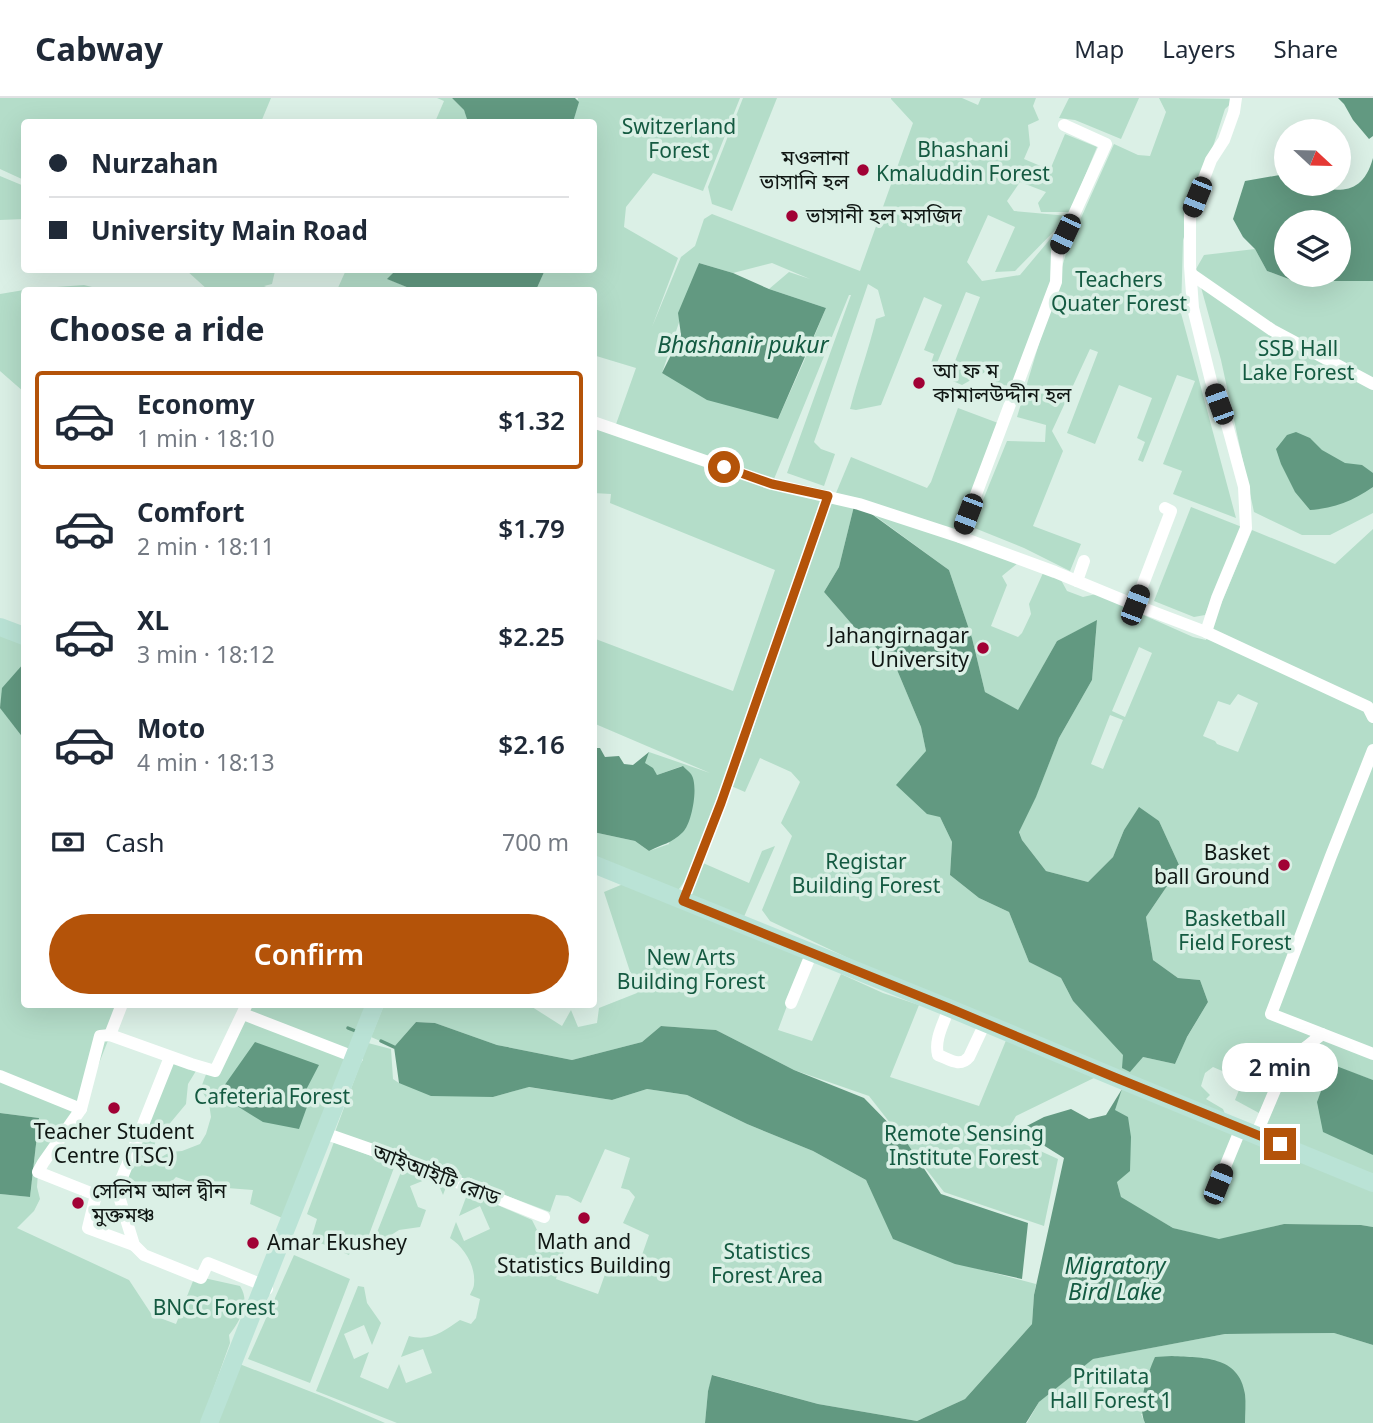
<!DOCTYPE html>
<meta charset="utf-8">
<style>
:root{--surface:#fff;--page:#f2f2f3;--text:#1f2937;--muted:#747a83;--line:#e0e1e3;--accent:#b45309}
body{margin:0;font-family:"Noto Sans","Noto Sans Bengali",sans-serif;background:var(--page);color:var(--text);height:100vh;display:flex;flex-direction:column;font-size:26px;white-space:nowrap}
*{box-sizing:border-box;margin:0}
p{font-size:23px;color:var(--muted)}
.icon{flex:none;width:38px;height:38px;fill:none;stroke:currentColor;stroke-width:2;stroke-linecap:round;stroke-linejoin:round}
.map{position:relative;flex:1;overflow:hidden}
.sheet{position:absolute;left:21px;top:189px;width:576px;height:721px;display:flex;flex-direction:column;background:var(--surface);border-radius:7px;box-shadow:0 7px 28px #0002}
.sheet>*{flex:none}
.top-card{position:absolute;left:21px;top:21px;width:576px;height:154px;border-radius:7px;box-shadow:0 7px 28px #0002;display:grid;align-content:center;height:154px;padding:0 28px;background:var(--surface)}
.needle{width:46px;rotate:112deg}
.fabs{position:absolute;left:1274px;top:21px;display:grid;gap:14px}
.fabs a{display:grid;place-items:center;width:77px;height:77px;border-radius:50%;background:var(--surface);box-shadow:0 7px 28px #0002;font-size:35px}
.end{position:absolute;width:32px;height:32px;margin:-16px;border:9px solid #b45309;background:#fff;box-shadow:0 0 0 4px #fff}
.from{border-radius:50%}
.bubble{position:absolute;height:49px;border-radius:24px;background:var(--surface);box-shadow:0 7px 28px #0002;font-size:23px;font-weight:600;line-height:49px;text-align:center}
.car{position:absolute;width:21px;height:42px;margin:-21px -10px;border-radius:9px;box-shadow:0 0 5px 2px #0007;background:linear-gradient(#222 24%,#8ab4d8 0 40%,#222 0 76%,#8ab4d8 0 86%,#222 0)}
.top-card b{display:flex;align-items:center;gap:24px;height:66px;font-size:26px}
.top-card b+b{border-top:2px solid var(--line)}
.top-card i{width:18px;height:18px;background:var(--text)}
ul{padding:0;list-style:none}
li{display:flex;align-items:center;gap:21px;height:98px;margin:0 14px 10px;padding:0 14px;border:4px solid transparent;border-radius:7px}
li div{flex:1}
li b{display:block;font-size:26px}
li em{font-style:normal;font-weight:600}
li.on{border-color:var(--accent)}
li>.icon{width:63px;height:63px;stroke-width:1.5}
h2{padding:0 28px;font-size:32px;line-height:84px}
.pay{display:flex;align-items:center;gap:18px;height:77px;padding:0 28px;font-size:26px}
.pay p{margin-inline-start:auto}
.cta{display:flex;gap:14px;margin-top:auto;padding:14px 28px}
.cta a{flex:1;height:80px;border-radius:42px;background:var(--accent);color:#fff;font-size:28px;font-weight:600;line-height:80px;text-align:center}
header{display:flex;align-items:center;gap:42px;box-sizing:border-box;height:98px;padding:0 35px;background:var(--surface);border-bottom:2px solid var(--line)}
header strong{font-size:33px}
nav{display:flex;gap:38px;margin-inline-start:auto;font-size:24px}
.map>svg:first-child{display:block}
.green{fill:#b4ddc9;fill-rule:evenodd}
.water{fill:#629981;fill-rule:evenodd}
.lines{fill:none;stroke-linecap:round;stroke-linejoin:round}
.stream{stroke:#629981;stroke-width:3.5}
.street{stroke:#fff;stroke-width:12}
.secondary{stroke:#bae3d6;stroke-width:18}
.route{stroke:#b45309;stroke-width:9}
.poi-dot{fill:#a10135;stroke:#dbf0e6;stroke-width:2.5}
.labels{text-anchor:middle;stroke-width:7;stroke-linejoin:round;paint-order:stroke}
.park-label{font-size:21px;fill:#145a41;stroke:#dbf0e6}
.poi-label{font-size:21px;fill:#101714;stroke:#dbf0e6;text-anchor:start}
.street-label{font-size:21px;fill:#101714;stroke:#dbf0e6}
.water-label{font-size:23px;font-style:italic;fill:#135a41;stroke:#dbf0e6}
</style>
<header>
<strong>Cabway</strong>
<nav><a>Map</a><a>Layers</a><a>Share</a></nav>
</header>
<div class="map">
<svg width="1373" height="1325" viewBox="0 0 1373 1325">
<rect width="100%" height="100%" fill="#dbf0e6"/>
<g class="green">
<path d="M0 0H271L261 24H24V82L0 71Z"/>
<path d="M437 0H452L464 12 469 24H435L444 3Z"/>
<path d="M578 0H740L703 93 653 75 626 109 624 129 678 160 652 229 681 159 695 148 704 121 712 116 860 173 913 25 891 1V0H962L978 7 981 0H1036L1033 8 1039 22 1028 27 1030 47 1024 61 1050 72 1065 36 1097 49 1070 114H1041L1038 105 1046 94 1020 84 1007 103 1014 113 1069 118 1015 173 995 174 1015 129 988 117 967 164 982 183 1020 177 1067 121 1052 184 1006 303 989 272 962 287 948 281 980 199 966 194 935 270 930 268 934 256 924 252 942 207 924 199 881 307 856 312 850 311C858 280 869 251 876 221L885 218 878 192 868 186 814 344 821 351 835 356 824 388 787 375 851 197H849L772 386 855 404 839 469 824 494 856 531 895 567 921 629 940 719 952 744 950 777 979 800 1009 814 1029 864 1061 880 1073 903 1124 957 1143 959 1175 966 1186 941 1208 904 1200 882 1178 880 1153 862 1146 819 1180 769 1159 723 1139 710 1124 732 1113 759 1088 784 1046 773 1022 742 1019 733 1036 698 1059 640 1092 582 1097 523 1057 543 1018 613 985 594 972 540 949 472 859 406 1018 465 1002 478 1007 487 991 528 1018 539 1022 535 1031 516 1029 506 1043 475 1061 482 1067 493 1083 499 1096 496 1193 539 1206 542 1252 432 1335 466 1373 431V982L1331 967 1373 1057V1085L1256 1037 1289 959 1321 936 1268 918 1312 938 1284 960 1259 1015 1235 1002 1243 982 1213 969 1205 975 1201 988 1210 997 1206 1001 1223 1011 1226 1019 985 925 770 823 762 812 792 738 781 725 800 684 791 674 760 660 745 694 731 688 746 653 815 438 699 763 674 798 593 766V734L635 743 649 753 669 746 682 668 657 677 644 665 649 654 710 675 593 625V540L733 593 775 472 610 405 611 396 593 395V324L615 329 636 270 593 257V192H536L545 172H593V24H573ZM699 165 733 175 772 165 810 181 789 174 769 191 826 210 804 263 778 321 662 275ZM1139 549 1152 555 1125 619 1112 613ZM1238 596 1258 605 1238 654 1217 646 1215 643 1203 638 1218 603 1230 607ZM1110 617 1123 622 1103 671 1091 666Z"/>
<path d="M743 0H777L732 113 712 106 708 89Z"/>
<path d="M1069 0H1139L1121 41 1075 22 1059 20Z"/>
<path d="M1159 0 1236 1 1225 11 1183 142 1181 215 1236 420 1173 396 1182 373 1163 366 1195 283 1177 277 1143 364 1138 362 1145 344 1137 340 1152 300 1119 287 1095 346 1067 335 1098 254 1090 251 1052 333 1063 353 1033 428 1081 446 1070 473 1024 450 972 429 1007 343 1045 344 1046 327 1017 319 1068 149 1114 46 1138 57 1150 58 1166 14Z"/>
<path d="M0 78 24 88V121L0 122Z"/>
<path d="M1255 151 1267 173 1302 186 1316 183H1373V415L1330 437H1302L1254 414 1221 262 1196 171 1204 157Z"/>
<path d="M186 172H273L275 173 272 186 264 188 273 192H208Z"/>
<path d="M346 172H396L388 181 414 192H337Z"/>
<path d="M84 187 104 192H24V294L0 273V196L30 191Z"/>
<path d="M958 310 998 325 957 435 836 395 851 359 927 390 931 384Z"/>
<path d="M1191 409 1242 429 1205 517 1194 519 1154 503Z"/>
<path d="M0 531 24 541V906L122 907 81 1011 38 1074 37 1089 40 1101 34 1113 17 1130 129 1182 152 1217 176 1226 195 1178 240 1188C251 1205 240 1223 229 1237L230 1245 201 1325H0V1096L30 1099 39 1020 0 1015Z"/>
<path d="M775 748 743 821 690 799 703 765 749 785 762 753Z"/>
<path d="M628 784 806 857 778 932 812 943 841 876 883 895 919 907 890 979 979 1008 1007 940 1098 978 1016 1018 1005 1037 1058 1061 1044 1128 944 1094 869 998 794 972 716 932 661 928 642 944 572 962 497 947 435 925 416 924 394 949 371 939 384 907H529L562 928 571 912 578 929 597 925 599 910 637 895 604 794Z"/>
<path d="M247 907H375L289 1123 250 1106 253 1092 201 1088 176 1079 161 1095 139 1087 117 1092 173 960 199 968 188 986 186 1006 156 1042 152 1054 158 1061 170 1054 182 1053 200 1046 206 1036 211 1019 209 1005 202 993V987L208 971 214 972Z"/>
<path d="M368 945 391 951 393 981 399 985 493 999 528 989 612 1002 647 991 687 997 747 1026 813 1053 866 1082 894 1141 975 1170 1036 1186 1034 1197 1032 1226 965 1301 917 1323 818 1306 713 1277 708 1293 705 1325H397L316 1293 358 1188 364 1189 367 1205 381 1225 372 1247 364 1227 344 1236 354 1261 369 1254 360 1279 388 1291 399 1266 406 1285 432 1275 423 1251 401 1259 409 1238C430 1244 444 1233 460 1222L471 1226 476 1220 480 1201 470 1197C471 1194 474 1190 474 1186 476 1168 464 1149 450 1140L456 1124 464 1143 490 1131 480 1108 459 1118 468 1094 532 1122 541 1140 565 1149 556 1181 598 1196 609 1165 631 1172 637 1171 649 1137 623 1125 635 1099 629 1092 621 1090 630 1060 605 1051 581 1105 568 1098 556 1097 550 1114 335 1034Z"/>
<path d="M1122 991 1373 1090V1129L1361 1127 1284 1126 1219 1142 1173 1130 1121 1100 1117 1084 1114 1012Z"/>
<path d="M334 1044 395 1067 364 1150 352 1147 349 1157 311 1141 317 1121 307 1116Z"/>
<path d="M405 1064 449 1081 443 1097 435 1078 410 1088 418 1109 426 1112 420 1129 399 1132 380 1144 374 1142Z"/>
<path d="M294 1157 350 1181 310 1285 248 1261Z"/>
<path d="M1334 1235 1373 1247V1325H1245V1295L1141 1316 1145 1325H1027L1039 1304 1092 1261 1225 1236Z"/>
<path d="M237 1265 327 1300 385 1325H214Z"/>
</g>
<g class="water">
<path d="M452 0H575L579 4 573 24H468L464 12Z"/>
<path d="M1338 0H1373V38L1369 41 1353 22 1344 6Z"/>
<path d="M1373 60V183H1316L1302 186 1267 173 1255 151 1243 139 1233 121 1245 83 1285 76H1286V86C1324 86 1359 110 1373 60ZM1286 124H1339V177H1286Z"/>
<path d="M699 165 733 175 769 191 826 210 778 321 707 302 662 275 681 237 678 215Z"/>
<path d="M396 172H545L536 192H414L387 181Z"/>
<path d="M1296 334 1310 340 1322 352 1345 365 1362 367 1373 375V389C1352 403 1336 410 1310 412L1295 394 1281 366 1276 351 1287 337Z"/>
<path d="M855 404 949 472 972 540 985 594 1018 612 1057 543 1097 522 1092 582 1059 640 1036 699 1019 734 1022 742 1046 773 1088 784 1113 759 1124 732 1139 709 1159 723 1180 769 1146 819 1153 862 1178 880 1200 882 1208 904 1187 939 1175 966 1143 959 1130 974 1122 970 1123 957 1073 903 1061 880 1029 864 1009 814 979 800 950 777 952 744 940 719 927 716 896 687 926 653 921 629 895 567 856 531 824 494 839 469Z"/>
<path d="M24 565V641L0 610 2 590Z"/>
<path d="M593 650H600L605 659 619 658 624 666 633 667 649 654 645 665 653 670 657 677 683 668C685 671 689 673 691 676 699 687 692 725 683 734 671 746 662 746 649 753L635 743 593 734Z"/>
<path d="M416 924 435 925 497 947 572 962 642 944 661 928 716 932 794 972 864 1000 905 1042 941 1096 1028 1125 1022 1181 955 1166 893 1141 866 1082 813 1053 747 1026 687 997 647 991 612 1002 529 989 493 999 431 998 399 985 394 949Z"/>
<path d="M255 944 319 967 307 990 308 1006 299 1031 263 1024 229 1003 224 988Z"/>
<path d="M1331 966 1373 982V1057L1323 1034 1317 1004Z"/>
<path d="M1122 991 1115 1012 1128 1019 1131 1039 1130 1073 1117 1084 1121 1099 1173 1130 1219 1141 1284 1126 1361 1127 1373 1129V1247L1334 1235 1225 1236 1093 1261 1039 1304 1026 1325H705L708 1293 712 1277 818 1306 917 1323 965 1301 1032 1226 1034 1197 1064 1060 1019 1032 1044 1019 1071 1011 1089 1021 1106 1017Z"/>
<path d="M0 1015 39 1020 30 1099 0 1096Z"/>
<path d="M1172 1258C1202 1260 1239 1257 1245 1296 1246 1305 1245 1316 1245 1325H1145C1137 1307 1147 1277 1155 1259Z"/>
</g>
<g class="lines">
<g class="stream">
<path d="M348 930 358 934"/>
<path d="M381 943 394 949"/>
</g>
<g class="street">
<path d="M1191 176 1272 232 1373 286"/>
<path d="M593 324 772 386 859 406 960 439 1055 474 1135 507 1206 534 1368 609 1373 619"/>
<path d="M960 439 1056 184 1057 154 1106 46 1064 27"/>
<path d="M1077 483 1084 463"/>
<path d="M1135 507 1171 413 1165 410"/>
<path d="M1206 534 1217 500 1246 430 1244 389 1228 330 1211 283 1193 210 1190 168V117L1211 62 1224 42 1234 14 1236 0"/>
<path d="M1373 652 1331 758 1271 916 1373 956"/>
<path d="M683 803 721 705 828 398"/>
<path d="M791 905 812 854"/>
<path d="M122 906 110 937 191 966 215 973 247 906"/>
<path d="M949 910C944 925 934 941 938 957 949 961 960 970 969 959L985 925"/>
<path d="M243 916 357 960"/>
<path d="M170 959 117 1092 134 1147 144 1157 201 1180 208 1165 263 1187 267 1191"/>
<path d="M0 978 81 1011 43 1065 38 1074 96 1097 88 1130 134 1147"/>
<path d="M81 1011 100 938 110 937"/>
<path d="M324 1035 404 1063 544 1119"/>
<path d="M1256 1037 1289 959C1302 954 1311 945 1322 936"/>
<path d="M1218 1086 1241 1030"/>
</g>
<g class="secondary">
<path d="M0 529 24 538"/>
<path d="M593 766 949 910 1114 979 1373 1085"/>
<path d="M209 1325 375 906"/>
</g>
</g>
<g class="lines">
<path class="route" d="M724 369 772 386 828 398 721 705 683 803 949 910 1114 979 1280 1046"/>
</g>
<g class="poi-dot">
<circle cx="863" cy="72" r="7"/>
<circle cx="792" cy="118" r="7"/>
<circle cx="919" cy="285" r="7"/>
<circle cx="983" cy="550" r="7"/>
<circle cx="1284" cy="767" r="7"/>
<circle cx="114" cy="1010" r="7"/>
<circle cx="78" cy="1105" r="7"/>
<circle cx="584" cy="1120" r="7"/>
<circle cx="253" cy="1145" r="7"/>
</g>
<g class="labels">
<g class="park-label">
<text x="679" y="36">Switzerland<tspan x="679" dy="24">Forest</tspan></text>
<text x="963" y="59">Bhashani<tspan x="963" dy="24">Kmaluddin Forest</tspan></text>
<text x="1119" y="189">Teachers<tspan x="1119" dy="24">Quater Forest</tspan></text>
<text x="1298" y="258">SSB Hall<tspan x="1298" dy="24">Lake Forest</tspan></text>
<text x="866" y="771">Registar<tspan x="866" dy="24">Building Forest</tspan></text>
<text x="1235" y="828">Basketball<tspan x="1235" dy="24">Field Forest</tspan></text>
<text x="691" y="867">New Arts<tspan x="691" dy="24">Building Forest</tspan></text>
<text x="272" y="1006">Cafeteria Forest</text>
<text x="964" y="1043">Remote Sensing<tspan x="964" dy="24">Institute Forest</tspan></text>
<text x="767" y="1161">Statistics<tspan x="767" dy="24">Forest Area</tspan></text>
<text x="214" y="1217">BNCC Forest</text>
<text x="1111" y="1286">Pritilata<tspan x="1111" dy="24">Hall Forest 1</tspan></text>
</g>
<g class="poi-label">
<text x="849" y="67" text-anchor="end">মওলানা<tspan x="849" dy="24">ভাসানি হল</tspan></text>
<text x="806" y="125">ভাসানী হল মসজিদ</text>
<text x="933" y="280">আ ফ ম<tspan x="933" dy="24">কামালউদ্দীন হল</tspan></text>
<text x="969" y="545" text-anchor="end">Jahangirnagar<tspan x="969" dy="24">University</tspan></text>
<text x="1270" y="762" text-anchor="end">Basket<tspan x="1270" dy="24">ball Ground</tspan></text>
<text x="114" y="1041" text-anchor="middle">Teacher Student<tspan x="114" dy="24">Centre (TSC)</tspan></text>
<text x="92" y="1100">সেলিম আল দ্বীন<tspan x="92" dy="24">মুক্তমঞ্চ</tspan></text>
<text x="584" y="1151" text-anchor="middle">Math and<tspan x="584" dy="24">Statistics Building</tspan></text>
<text x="267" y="1152">Amar Ekushey</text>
</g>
<g class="street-label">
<text transform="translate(436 1077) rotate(21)" y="7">আইআইটি রোড</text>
</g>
<g class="water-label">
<text x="743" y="255">Bhashanir pukur</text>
<text x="1115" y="1176">Migratory<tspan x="1115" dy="26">Bird Lake</tspan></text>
</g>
</g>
</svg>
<div class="fabs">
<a><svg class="needle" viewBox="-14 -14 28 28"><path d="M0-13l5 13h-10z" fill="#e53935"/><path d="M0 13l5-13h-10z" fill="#747a83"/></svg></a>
<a><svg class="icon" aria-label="layers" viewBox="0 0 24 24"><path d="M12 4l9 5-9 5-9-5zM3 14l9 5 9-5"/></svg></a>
</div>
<i class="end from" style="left:724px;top:369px"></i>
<i class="end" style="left:1280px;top:1046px"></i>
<div class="bubble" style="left:1222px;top:945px;width:116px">2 min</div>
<i class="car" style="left:1197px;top:99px;rotate:202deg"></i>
<i class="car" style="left:1065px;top:136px;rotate:205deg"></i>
<i class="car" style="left:1219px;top:306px;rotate:340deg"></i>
<i class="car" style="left:968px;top:416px;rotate:201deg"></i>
<i class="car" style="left:1135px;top:507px;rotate:21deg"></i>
<i class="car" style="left:1218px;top:1086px;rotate:22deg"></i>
<div class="top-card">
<b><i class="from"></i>Nurzahan</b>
<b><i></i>University Main Road</b>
</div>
<section class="sheet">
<h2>Choose a ride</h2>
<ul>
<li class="on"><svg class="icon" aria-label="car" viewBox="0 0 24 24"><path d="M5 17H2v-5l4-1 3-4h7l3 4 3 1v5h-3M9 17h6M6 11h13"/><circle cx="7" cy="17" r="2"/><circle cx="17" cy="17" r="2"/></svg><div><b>Economy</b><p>1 min · 18:10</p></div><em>$1.32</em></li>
<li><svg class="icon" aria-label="car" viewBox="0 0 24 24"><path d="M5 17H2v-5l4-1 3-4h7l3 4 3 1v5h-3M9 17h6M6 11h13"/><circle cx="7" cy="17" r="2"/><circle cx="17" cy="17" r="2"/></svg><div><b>Comfort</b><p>2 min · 18:11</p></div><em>$1.79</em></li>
<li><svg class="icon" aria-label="car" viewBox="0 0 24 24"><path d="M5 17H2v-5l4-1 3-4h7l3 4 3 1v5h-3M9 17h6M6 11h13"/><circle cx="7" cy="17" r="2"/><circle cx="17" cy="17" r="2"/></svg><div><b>XL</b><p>3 min · 18:12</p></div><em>$2.25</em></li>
<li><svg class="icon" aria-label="car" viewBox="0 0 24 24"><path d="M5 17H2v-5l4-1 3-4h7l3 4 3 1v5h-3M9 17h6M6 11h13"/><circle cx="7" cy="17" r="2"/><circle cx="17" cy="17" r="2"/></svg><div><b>Moto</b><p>4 min · 18:13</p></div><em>$2.16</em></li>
</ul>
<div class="pay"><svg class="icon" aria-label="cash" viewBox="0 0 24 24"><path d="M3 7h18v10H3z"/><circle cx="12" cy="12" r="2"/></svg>Cash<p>700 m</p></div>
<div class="cta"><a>Confirm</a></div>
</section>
</div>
